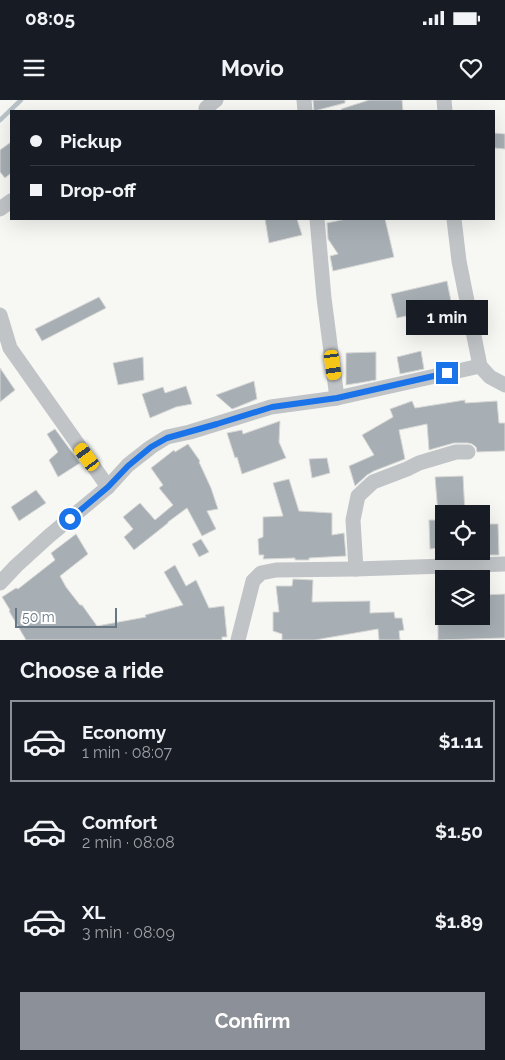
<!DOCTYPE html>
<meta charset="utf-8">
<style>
:root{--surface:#171b24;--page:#242831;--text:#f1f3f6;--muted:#9ea1a6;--line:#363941;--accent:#8c9099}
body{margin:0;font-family:Raleway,sans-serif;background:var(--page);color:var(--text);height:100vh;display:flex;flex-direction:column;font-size:19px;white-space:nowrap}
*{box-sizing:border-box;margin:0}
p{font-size:16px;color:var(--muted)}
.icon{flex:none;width:28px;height:28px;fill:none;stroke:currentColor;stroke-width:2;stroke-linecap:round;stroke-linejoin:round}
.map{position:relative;height:540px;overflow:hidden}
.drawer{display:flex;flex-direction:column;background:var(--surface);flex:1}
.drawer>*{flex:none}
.top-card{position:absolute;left:10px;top:10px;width:485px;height:110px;border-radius:0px;box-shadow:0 5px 20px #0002;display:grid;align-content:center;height:110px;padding:0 20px;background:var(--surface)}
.fabs{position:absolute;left:435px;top:405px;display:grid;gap:10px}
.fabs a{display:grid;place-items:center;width:55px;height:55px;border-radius:0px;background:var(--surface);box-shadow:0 5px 20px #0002;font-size:25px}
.scale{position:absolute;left:15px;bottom:12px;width:102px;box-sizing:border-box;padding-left:5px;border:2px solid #677783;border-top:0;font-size:14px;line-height:18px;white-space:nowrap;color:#677783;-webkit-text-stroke:4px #fff;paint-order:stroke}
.end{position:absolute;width:22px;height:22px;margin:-11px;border:6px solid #1a73e8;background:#fff;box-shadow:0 0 0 2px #fff}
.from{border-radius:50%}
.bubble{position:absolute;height:35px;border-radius:0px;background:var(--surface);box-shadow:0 5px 20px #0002;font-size:16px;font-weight:700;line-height:35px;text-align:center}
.car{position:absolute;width:15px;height:30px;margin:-15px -8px;border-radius:6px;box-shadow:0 0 4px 1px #0007;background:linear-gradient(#f5c518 24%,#345 0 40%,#f5c518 0 76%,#345 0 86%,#f5c518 0)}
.top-card b{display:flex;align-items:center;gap:18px;height:48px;font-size:19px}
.top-card b+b{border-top:1px solid var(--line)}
.top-card i{width:12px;height:12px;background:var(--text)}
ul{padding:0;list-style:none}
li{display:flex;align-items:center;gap:15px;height:82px;margin:0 10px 8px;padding:0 10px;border:2px solid transparent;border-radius:0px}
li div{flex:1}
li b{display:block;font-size:19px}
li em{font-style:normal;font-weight:700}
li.selected{border-color:var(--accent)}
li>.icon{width:45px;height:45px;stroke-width:1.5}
h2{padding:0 20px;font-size:22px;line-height:60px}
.button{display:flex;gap:10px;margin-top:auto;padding:10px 20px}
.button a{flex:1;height:58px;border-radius:0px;background:var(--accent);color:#fff;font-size:20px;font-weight:700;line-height:58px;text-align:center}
.status{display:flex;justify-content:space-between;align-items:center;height:35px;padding:0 25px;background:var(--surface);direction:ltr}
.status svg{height:14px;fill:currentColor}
header{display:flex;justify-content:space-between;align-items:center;height:65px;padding:0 20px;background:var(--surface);font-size:22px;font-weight:700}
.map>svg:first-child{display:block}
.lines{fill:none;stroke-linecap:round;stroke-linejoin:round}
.stream{stroke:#b9c4c8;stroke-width:4.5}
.building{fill:#a7afb4;stroke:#d8d8d6}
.street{stroke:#c0c4c7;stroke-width:15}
.route{stroke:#1a73e8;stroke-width:6}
</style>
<div class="status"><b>08:05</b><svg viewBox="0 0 49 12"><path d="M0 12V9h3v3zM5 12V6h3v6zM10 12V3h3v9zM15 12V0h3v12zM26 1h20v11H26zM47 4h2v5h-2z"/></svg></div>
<header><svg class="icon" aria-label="menu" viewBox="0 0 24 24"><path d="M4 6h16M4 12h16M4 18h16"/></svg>Movio<svg class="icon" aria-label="heart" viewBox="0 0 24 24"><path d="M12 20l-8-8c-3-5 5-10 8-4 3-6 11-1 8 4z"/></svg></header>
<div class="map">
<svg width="505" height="540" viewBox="0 0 505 540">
<rect width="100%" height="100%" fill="#f7f7f4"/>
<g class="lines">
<path class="stream" d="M0 20 21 0"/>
</g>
<g class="building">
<path d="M313 0H345V3L314 11Z"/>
<path d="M369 0H402L403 11H342L341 9Z"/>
<path d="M494 33 505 34V49L494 48Z"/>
<path d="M11 42V73L5 78 0 72V50Z"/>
<path d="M265 119H297L302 135 269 143Z"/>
<path d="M346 119H385L394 157 333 171 330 156 338 154 328 139 327 123Z"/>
<path d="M447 181 452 206 397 218 391 194Z"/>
<path d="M99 197 106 208 42 241 35 229Z"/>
<path d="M421 251 424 269 400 274 397 257Z"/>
<path d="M376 252V280L359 283 346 285V253Z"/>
<path d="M143 257 144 280 118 285 113 263Z"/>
<path d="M0 268 15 290 0 302Z"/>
<path d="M254 281 257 299 235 308 232 309 216 295Z"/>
<path d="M186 286 192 304 176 307 150 318 142 294 163 287 165 293Z"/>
<path d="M465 300V303L497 301 499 323H505V351L477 352 476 347 472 344 468 343H454L429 350 427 324 399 330 405 359 374 371 367 375 355 386 349 366 374 355 362 335 393 317 390 309 412 301 415 308Z"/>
<path d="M280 321 279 342 286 358 242 374 237 357 235 358 227 333 242 330 243 334Z"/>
<path d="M55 329 80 363 58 377 49 360 58 352 47 334Z"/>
<path d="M188 344 200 361 199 362 211 388 218 409 207 411 216 429 202 436 187 408 168 422V423L134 450 124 437 133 429 123 417 140 403 155 420 173 405 159 388 163 385 151 368 174 350 175 352Z"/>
<path d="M327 358 330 373 312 378 309 359Z"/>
<path d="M463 376 465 413 438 414 435 377Z"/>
<path d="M289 379 299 411 332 413V435L344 433 346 456 309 458V460H295V458L263 459 264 455H259L258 439 263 437V417L283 416 273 383Z"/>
<path d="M36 390 46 403 19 421 11 407Z"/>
<path d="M429 420H444V447L430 449Z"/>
<path d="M481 424H498L499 455H481Z"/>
<path d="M76 434 88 454 60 476 66 487 80 505H82L97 526 146 517 145 515 183 505 164 472 175 465 186 486 196 480 209 508 224 506 227 537H222V540H26L9 511 10 510 2 497 16 488 18 489 55 460 51 453Z"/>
<path d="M201 439 209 452 199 457 192 444Z"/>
<path d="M293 479 313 480 312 502 370 501V513L394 512 395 518H402L404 530 399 531 400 540H379L378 529 315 540H282V534L273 531V512H279L276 486H292Z"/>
<path d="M505 494V538L438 540V516H481V506H484L483 495Z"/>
</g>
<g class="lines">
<g class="street">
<path d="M304 0 305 11"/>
<path d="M444 0 445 11"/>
<path d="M206 8 216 0"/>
<path d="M0 109 11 101"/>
<path d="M317 119 324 198 337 298"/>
<path d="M454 119 459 161 480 266 490 277 505 285"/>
<path d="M0 215 10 248 108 387"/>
<path d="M356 469 353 420 358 396 373 382 407 369 419 363 456 352H468"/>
<path d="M0 483 16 466 49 436 108 387 128 365 151 347 167 337 190 332 271 307 337 298 480 266"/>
<path d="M238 540 253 481 261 473 276 470 356 469 505 464"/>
</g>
</g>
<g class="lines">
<path class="route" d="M70 419 108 387 128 366 151 347 167 338 217 324 272 307 337 298 447 273"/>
</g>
</svg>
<div class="fabs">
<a><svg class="icon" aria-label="locate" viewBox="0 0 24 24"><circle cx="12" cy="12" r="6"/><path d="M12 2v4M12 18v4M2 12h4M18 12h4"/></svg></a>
<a><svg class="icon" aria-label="layers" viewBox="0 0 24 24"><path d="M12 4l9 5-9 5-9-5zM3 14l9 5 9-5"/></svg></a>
</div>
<div class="scale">50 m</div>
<i class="end from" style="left:70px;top:419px"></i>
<i class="end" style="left:447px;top:273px"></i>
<div class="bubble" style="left:406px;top:200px;width:82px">1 min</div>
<i class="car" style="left:333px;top:265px;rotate:172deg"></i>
<i class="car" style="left:87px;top:357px;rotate:324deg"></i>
<div class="top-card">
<b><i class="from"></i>Pickup</b>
<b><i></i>Drop-off</b>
</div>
</div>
<section class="drawer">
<h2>Choose a ride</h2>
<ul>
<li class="selected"><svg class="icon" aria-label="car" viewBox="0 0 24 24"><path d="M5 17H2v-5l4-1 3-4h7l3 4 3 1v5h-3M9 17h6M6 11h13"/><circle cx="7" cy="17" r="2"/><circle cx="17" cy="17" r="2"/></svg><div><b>Economy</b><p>1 min · 08:07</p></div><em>$1.11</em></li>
<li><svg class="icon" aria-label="car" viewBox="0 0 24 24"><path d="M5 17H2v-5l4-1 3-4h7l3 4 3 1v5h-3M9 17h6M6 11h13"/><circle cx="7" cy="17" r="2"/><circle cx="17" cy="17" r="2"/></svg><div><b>Comfort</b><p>2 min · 08:08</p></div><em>$1.50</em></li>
<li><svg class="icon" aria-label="car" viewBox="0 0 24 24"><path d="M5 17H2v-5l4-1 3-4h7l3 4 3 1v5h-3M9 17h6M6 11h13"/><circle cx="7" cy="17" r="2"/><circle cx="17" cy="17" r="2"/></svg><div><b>XL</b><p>3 min · 08:09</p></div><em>$1.89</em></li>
</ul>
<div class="button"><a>Confirm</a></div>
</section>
